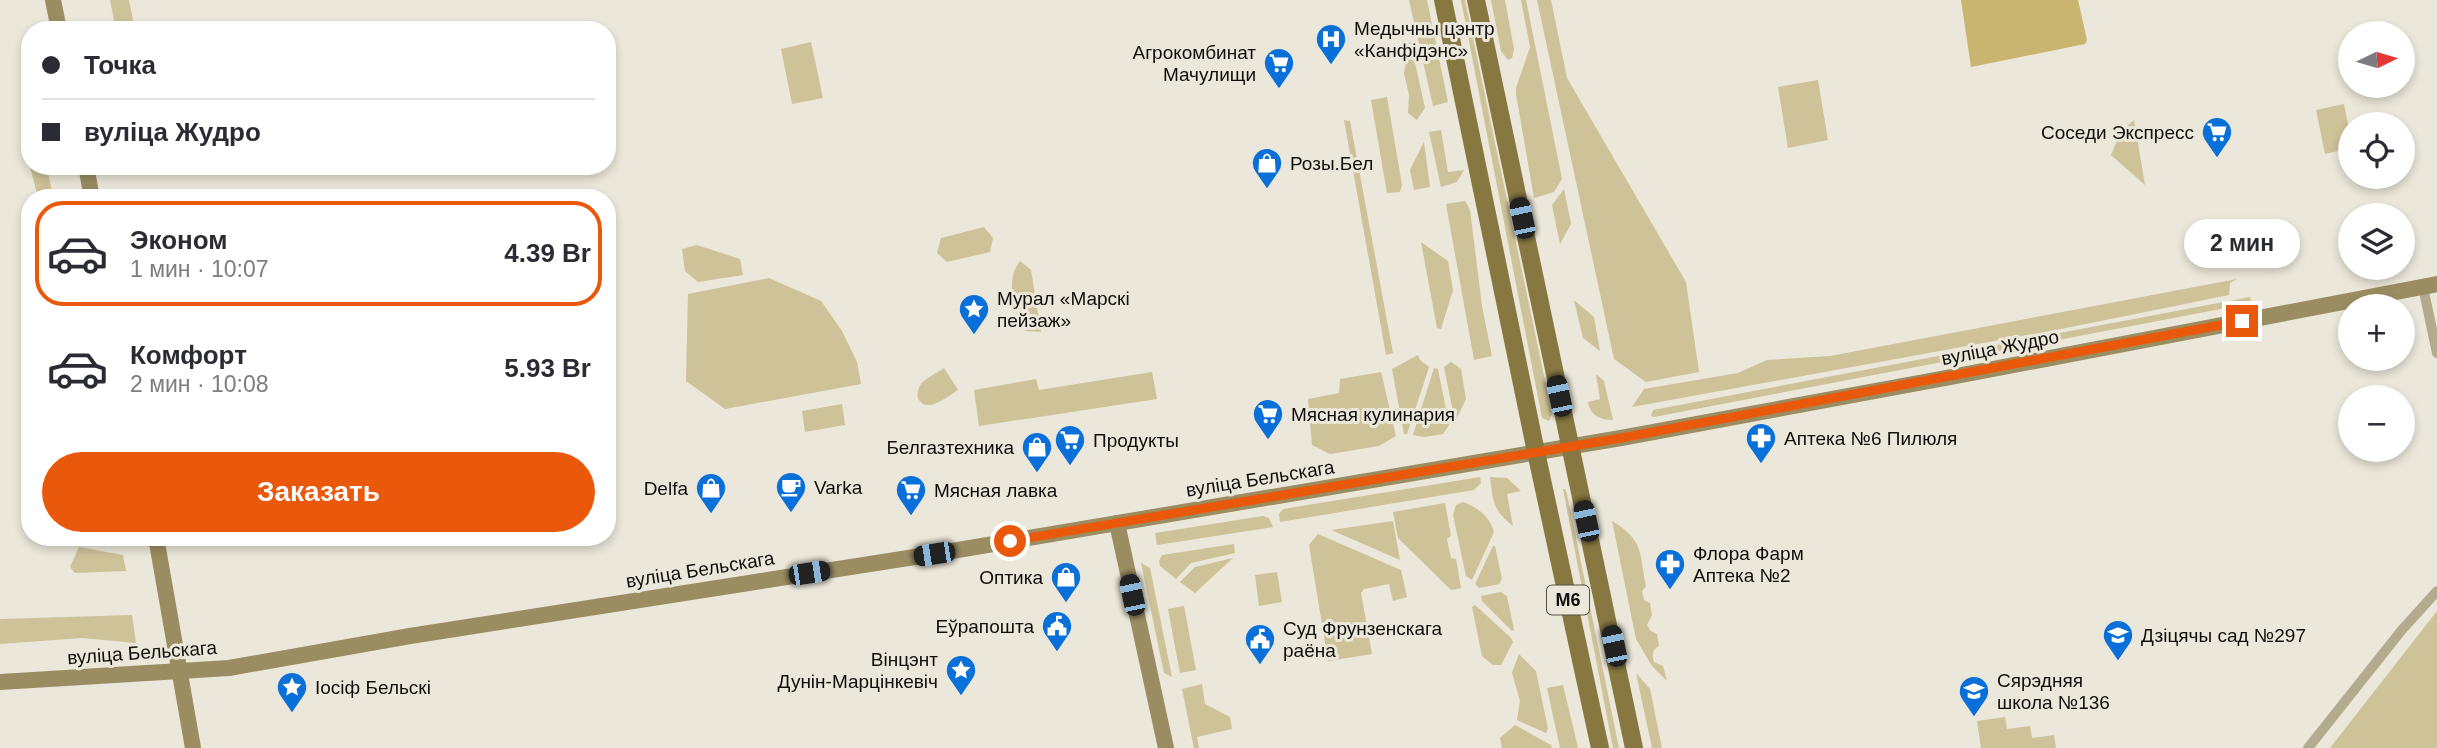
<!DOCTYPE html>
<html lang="ru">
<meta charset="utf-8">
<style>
:root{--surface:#fff;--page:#f2f2f3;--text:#2b2b33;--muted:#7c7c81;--line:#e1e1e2;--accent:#ea580c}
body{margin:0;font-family:Helvetica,sans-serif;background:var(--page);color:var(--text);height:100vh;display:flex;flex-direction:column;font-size:26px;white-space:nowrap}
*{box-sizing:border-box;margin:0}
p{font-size:23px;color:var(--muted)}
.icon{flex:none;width:38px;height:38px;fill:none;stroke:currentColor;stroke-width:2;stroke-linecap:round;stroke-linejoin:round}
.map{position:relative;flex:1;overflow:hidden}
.panel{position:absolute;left:21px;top:189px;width:595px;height:357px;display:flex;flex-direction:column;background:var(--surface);border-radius:28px;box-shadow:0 4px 10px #0003}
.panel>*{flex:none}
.hud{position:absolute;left:21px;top:21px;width:595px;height:154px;border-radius:28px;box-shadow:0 4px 10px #0003;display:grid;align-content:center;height:154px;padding:0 21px;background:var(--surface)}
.needle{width:46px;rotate:85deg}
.buttons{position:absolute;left:2338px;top:21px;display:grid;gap:14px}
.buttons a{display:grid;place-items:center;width:77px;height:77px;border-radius:50%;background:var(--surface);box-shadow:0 4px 10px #0003;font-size:35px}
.end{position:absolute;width:32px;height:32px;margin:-16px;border:9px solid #ea580c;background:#fff;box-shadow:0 0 0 4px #fff}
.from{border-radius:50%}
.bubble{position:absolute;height:49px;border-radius:24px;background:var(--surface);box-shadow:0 4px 10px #0003;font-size:23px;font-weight:700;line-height:49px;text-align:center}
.car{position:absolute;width:21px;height:42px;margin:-21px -10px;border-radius:9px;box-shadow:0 0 5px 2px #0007;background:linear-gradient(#222 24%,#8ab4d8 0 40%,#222 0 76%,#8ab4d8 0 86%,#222 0)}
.hud b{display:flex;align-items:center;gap:24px;height:66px;font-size:26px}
.hud b+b{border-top:2px solid var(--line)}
.hud i{width:18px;height:18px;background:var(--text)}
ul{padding:12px 0 0;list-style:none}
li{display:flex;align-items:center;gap:21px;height:105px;margin:0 14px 10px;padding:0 7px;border:4px solid transparent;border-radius:28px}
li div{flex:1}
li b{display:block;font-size:26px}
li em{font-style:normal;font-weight:700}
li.active{border-color:var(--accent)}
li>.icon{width:63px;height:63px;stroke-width:1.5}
.cta{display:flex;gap:14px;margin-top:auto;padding:14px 21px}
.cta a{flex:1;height:80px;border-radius:42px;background:var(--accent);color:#fff;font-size:28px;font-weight:700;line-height:80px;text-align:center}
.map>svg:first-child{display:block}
.green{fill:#cec298}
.forest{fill:#c9b470}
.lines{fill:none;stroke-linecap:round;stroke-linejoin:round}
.street{stroke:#b3ab8e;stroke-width:10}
.secondary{stroke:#9a8d61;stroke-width:16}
.primary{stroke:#877740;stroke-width:18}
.route{stroke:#ea580c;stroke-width:9}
.labels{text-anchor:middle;stroke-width:6;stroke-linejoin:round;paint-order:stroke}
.shield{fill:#ebe7da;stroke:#525049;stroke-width:2}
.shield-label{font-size:18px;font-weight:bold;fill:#100f0b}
.poi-label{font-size:19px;fill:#100f0b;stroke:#ebe7da;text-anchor:start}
.street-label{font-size:19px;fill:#100f0b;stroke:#ebe7da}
</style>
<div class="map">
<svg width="2437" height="748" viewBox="0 0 2437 748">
<rect width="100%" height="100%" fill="#ebe7da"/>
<g class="green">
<path d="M110 0H129L135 30H116Z"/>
<path d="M1409 0H1427L1448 102 1433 106Z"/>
<path d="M1461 0H1465L1552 414 1549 421 1542 418Z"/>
<path d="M1491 0H1505L1514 49 1512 58 1508 60 1501 51Z"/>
<path d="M1521 0H1526L1562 179 1554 192 1534 198 1516 94V88L1530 47Z"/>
<path d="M1537 0H1551L1567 78 1686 282 1699 372 1646 382 1614 359Z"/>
<path d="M1410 40 1425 108 1417 120 1408 113 1409 95 1404 73Z"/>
<path d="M811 42 823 98 792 104 781 49Z"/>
<path d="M1818 80 1828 140 1788 148 1778 87Z"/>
<path d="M1387 97 1402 185 1400 192 1387 193 1371 100Z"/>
<path d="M2344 104 2350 135V148L2325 154 2316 110Z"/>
<path d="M1344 120 1350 121 1393 353 1386 355Z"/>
<path d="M2134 120 2145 185 2111 155 2121 131Z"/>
<path d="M1441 130 1448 172 1464 170 1457 182 1441 187 1429 132Z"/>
<path d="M1424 142 1430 187 1414 190 1410 170Z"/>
<path d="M30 166H47L53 198H38Z"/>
<path d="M1564 189 1571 224 1560 244 1552 205Z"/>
<path d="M1465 201 1470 210 1482 306 1492 356 1474 360 1446 204Z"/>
<path d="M984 227 993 238 990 252 947 262 937 253 941 238Z"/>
<path d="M1421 242 1448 261 1453 290 1441 329 1437 328Z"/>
<path d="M697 245 740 259 743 275 698 282 685 271 682 249Z"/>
<path d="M1020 261 1031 270 1041 332 1025 331C1013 313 1005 279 1020 261Z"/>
<path d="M769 278 821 301 842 331 857 362 861 384 725 409 686 381 688 294Z"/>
<path d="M2237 279 2230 283 2229 295 2066 328 1632 407 1644 389 1738 373 1767 360 1830 356Z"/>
<path d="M2250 297 2252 303 1654 417 1651 416 1653 410Z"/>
<path d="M1574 300 1594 317 1600 351 1583 338Z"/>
<path d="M1418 355 1420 360 1429 367 1407 434H1404L1392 369Z"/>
<path d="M1451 362 1461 369 1466 399 1455 422 1444 367Z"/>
<path d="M944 368 958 390C949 395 928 414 919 400 916 396 918 389 921 384 926 378 937 373 944 368Z"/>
<path d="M1434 368 1438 369 1449 425 1443 434 1424 437 1413 435Z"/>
<path d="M1152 372 1157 399 979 426 974 390 1036 379 1039 390Z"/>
<path d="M1381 372 1396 436 1379 446 1330 454 1312 445 1308 399 1339 393 1340 379Z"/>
<path d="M1596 374 1604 381 1613 420C1600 420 1590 415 1588 402L1600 399Z"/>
<path d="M842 404 845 425 805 432 802 411Z"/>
<path d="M1480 477 1481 483 1474 490 1280 522 1279 514 1283 509Z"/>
<path d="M1490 477 1507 478 1521 491 1507 494 1513 526C1493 510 1493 502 1490 477Z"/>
<path d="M1563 489H1565L1567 494 1619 748H1613Z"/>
<path d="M1463 502C1479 508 1489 516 1494 532L1472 580 1466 576 1453 515 1456 505Z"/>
<path d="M1445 503 1451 536 1447 539 1451 558 1456 559 1461 588 1451 590 1398 538 1393 512Z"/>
<path d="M1263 516 1269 518 1273 527 1157 545 1155 533Z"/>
<path d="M1393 521 1400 560 1331 530Z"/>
<path d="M1612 521C1644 540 1639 552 1646 586L1642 591 1644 600 1650 603 1652 615 1647 625 1651 631 1657 634 1659 646C1652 650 1652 654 1654 662L1663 666 1667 681 1652 666 1636 639Z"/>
<path d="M1318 534 1401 570 1407 597 1393 601 1389 584 1364 589 1361 593 1372 654 1328 661 1309 545Z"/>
<path d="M1234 544 1235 553 1191 563 1176 579 1160 566 1159 561 1162 555Z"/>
<path d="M1493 546H1495L1502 579 1499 584 1479 588 1475 584Z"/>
<path d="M79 547 123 555 126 571 75 573 70 567Z"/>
<path d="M1233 558 1195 593 1180 582 1195 567Z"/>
<path d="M1141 563 1150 568 1172 677 1164 673Z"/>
<path d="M1277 572 1282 602 1259 606 1255 575Z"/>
<path d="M1501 592 1507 596 1514 630 1512 631 1482 601 1481 596Z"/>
<path d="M1475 605 1511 638 1513 642 1501 665H1493L1482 656 1472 607Z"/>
<path d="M1184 606 1196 670 1180 673 1168 609Z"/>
<path d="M2437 611V748H2330Z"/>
<path d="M132 615 136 643 82 638 0 644V619Z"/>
<path d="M1519 654 1536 671 1548 729 1546 733 1517 720 1520 701 1512 673Z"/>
<path d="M1636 673 1650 689 1662 748H1652Z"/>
<path d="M1202 684 1205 704 1230 717 1232 729 1197 737 1199 748H1194L1182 689Z"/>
<path d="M1563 685 1578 748H1560L1547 688Z"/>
<path d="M2005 717 2007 729 2030 726 2032 738 2054 735 2056 748H1981L1977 721Z"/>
<path d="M1515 725 1551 745 1552 748H1502L1500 738Z"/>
</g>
<path class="forest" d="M1961 0H2078L2087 40 2085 44 1971 67Z"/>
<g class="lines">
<g class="street">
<path d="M2423 287 2437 353"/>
<path d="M2308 748 2401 631 2437 591"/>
</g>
<g class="secondary">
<path d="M53 0 59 30"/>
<path d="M86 166 92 198"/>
<path d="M1117 523 1166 748"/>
<path d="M156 537 193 748"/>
<path d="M0 682 229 668 410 636 934 554 1621 438 1951 377 2437 284"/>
</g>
<g class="primary">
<path d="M1443 0 1536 452 1600 748"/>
<path d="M1476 0 1634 748"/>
</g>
</g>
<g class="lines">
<path class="route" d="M1010 541 1621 438 2242 321"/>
</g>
<defs>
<g id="hospital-pin" transform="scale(1.575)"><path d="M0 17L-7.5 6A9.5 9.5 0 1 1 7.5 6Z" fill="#0870d8" stroke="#ebe7da"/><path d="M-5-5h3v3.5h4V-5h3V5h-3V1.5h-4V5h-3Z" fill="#fff"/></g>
<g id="supermarket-pin" transform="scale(1.575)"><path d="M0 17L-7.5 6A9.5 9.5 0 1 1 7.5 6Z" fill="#0870d8" stroke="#ebe7da"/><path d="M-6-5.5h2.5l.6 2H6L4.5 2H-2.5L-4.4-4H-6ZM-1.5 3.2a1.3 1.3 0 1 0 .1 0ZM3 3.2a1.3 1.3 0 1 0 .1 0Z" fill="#fff"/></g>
<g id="shop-pin" transform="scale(1.575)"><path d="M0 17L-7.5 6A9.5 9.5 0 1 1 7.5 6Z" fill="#0870d8" stroke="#ebe7da"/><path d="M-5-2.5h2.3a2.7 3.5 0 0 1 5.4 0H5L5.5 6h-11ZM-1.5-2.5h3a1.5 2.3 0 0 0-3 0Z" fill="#fff"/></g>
<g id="sight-pin" transform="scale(1.575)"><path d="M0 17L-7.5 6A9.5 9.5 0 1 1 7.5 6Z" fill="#0870d8" stroke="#ebe7da"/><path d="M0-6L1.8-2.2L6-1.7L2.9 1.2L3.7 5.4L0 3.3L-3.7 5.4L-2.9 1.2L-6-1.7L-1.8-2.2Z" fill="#fff"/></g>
<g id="pharmacy-pin" transform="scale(1.575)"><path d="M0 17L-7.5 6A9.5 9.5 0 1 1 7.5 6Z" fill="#0870d8" stroke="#ebe7da"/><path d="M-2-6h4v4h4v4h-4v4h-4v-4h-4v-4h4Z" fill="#fff"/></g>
<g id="cafe-pin" transform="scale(1.575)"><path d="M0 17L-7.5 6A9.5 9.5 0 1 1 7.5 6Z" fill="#0870d8" stroke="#ebe7da"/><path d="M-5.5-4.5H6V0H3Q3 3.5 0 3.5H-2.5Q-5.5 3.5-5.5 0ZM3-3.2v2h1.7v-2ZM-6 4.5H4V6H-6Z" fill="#fff"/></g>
<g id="civic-pin" transform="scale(1.575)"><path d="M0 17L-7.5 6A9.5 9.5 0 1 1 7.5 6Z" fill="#0870d8" stroke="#ebe7da"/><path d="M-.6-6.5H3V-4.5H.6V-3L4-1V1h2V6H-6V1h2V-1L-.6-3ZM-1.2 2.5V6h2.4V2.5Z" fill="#fff"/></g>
<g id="school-pin" transform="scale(1.575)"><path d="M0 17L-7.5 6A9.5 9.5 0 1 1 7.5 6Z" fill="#0870d8" stroke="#ebe7da"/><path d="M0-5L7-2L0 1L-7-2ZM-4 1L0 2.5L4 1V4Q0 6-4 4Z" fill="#fff"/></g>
</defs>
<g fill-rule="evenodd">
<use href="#hospital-pin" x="1331" y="39"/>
<use href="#supermarket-pin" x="1279" y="63"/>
<use href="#supermarket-pin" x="2217" y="132"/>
<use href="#shop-pin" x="1267" y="163"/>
<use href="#sight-pin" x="974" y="309"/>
<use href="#supermarket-pin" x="1268" y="414"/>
<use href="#pharmacy-pin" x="1761" y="438"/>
<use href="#supermarket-pin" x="1070" y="440"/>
<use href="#shop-pin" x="1037" y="447"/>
<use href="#cafe-pin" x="791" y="487"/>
<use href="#shop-pin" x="711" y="488"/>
<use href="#supermarket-pin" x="911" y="490"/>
<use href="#pharmacy-pin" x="1670" y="564"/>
<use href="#shop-pin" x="1066" y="577"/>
<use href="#civic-pin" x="1057" y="626"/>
<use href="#school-pin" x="2118" y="635"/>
<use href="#civic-pin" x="1260" y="639"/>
<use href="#sight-pin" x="961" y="670"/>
<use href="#sight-pin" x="292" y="687"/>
<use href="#school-pin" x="1974" y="691"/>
</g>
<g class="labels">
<rect class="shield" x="1547" y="585.5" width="42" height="29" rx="5"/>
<g class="shield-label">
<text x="1568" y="606">М6</text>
</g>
<g class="poi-label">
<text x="1354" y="35">Медычны цэнтр<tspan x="1354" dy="22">«Канфідэнс»</tspan></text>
<text x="1256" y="59" text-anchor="end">Агрокомбинат<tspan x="1256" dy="22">Мачулищи</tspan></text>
<text x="2194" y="139" text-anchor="end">Соседи Экспресс</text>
<text x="1290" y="170">Розы.Бел</text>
<text x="997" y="305">Мурал «Марскі<tspan x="997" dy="22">пейзаж»</tspan></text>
<text x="1291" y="421">Мясная кулинария</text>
<text x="1784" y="445">Аптека №6 Пилюля</text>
<text x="1093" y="447">Продукты</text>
<text x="1014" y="454" text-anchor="end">Белгазтехника</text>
<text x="814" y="494">Varka</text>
<text x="688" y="495" text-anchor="end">Delfa</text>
<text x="934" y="497">Мясная лавка</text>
<text x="1693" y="560">Флора Фарм<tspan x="1693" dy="22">Аптека №2</tspan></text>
<text x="1043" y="584" text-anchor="end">Оптика</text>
<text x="1034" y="633" text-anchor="end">Еўрапошта</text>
<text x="1283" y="635">Суд Фрунзенскага<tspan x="1283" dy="22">раёна</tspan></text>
<text x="2141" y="642">Дзіцячы сад №297</text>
<text x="938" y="666" text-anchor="end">Вінцэнт<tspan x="938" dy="22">Дунін-Марцінкевіч</tspan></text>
<text x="1997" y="687">Сярэдняя<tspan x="1997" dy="22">школа №136</tspan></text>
<text x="315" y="694">Іосіф Бельскі</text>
</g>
<g class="street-label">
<text transform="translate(2000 347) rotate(-11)" y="7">вуліца Жудро</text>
<text transform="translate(1260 478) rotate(-9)" y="7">вуліца Бельскага</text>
<text transform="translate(700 569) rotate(-9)" y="7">вуліца Бельскага</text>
<text transform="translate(142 652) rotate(-4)" y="7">вуліца Бельскага</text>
</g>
</g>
</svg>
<div class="buttons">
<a><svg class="needle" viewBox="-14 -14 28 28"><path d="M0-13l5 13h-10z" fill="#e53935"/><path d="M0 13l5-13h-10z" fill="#7c7c81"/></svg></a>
<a><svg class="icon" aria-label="locate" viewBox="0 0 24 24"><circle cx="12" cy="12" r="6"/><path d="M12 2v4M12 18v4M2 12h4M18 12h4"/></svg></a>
<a><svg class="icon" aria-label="layers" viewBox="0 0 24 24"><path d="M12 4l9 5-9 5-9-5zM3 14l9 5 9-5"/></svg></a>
<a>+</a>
<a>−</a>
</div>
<i class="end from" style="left:1010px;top:541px"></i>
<i class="end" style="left:2242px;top:321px"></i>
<div class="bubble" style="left:2184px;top:219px;width:116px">2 мин</div>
<i class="car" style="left:1522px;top:218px;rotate:348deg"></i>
<i class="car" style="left:1559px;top:396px;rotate:348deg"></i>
<i class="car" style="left:1586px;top:521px;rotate:348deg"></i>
<i class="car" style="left:934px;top:554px;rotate:261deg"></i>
<i class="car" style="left:809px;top:573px;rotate:81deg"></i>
<i class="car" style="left:1132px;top:595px;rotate:348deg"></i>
<i class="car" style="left:1614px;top:646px;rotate:348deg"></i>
<div class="hud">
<b><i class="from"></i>Точка</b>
<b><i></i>вуліца Жудро</b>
</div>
<section class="panel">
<ul>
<li class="active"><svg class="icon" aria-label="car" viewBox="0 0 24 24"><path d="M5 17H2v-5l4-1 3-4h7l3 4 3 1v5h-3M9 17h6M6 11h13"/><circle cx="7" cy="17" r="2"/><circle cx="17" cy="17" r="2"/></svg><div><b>Эконом</b><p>1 мин · 10:07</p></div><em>4.39 Br</em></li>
<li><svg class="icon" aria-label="car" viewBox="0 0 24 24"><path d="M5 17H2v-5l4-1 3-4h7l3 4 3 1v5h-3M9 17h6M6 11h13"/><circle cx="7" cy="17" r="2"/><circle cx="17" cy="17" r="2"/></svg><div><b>Комфорт</b><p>2 мин · 10:08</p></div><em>5.93 Br</em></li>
</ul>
<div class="cta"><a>Заказать</a></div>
</section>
</div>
